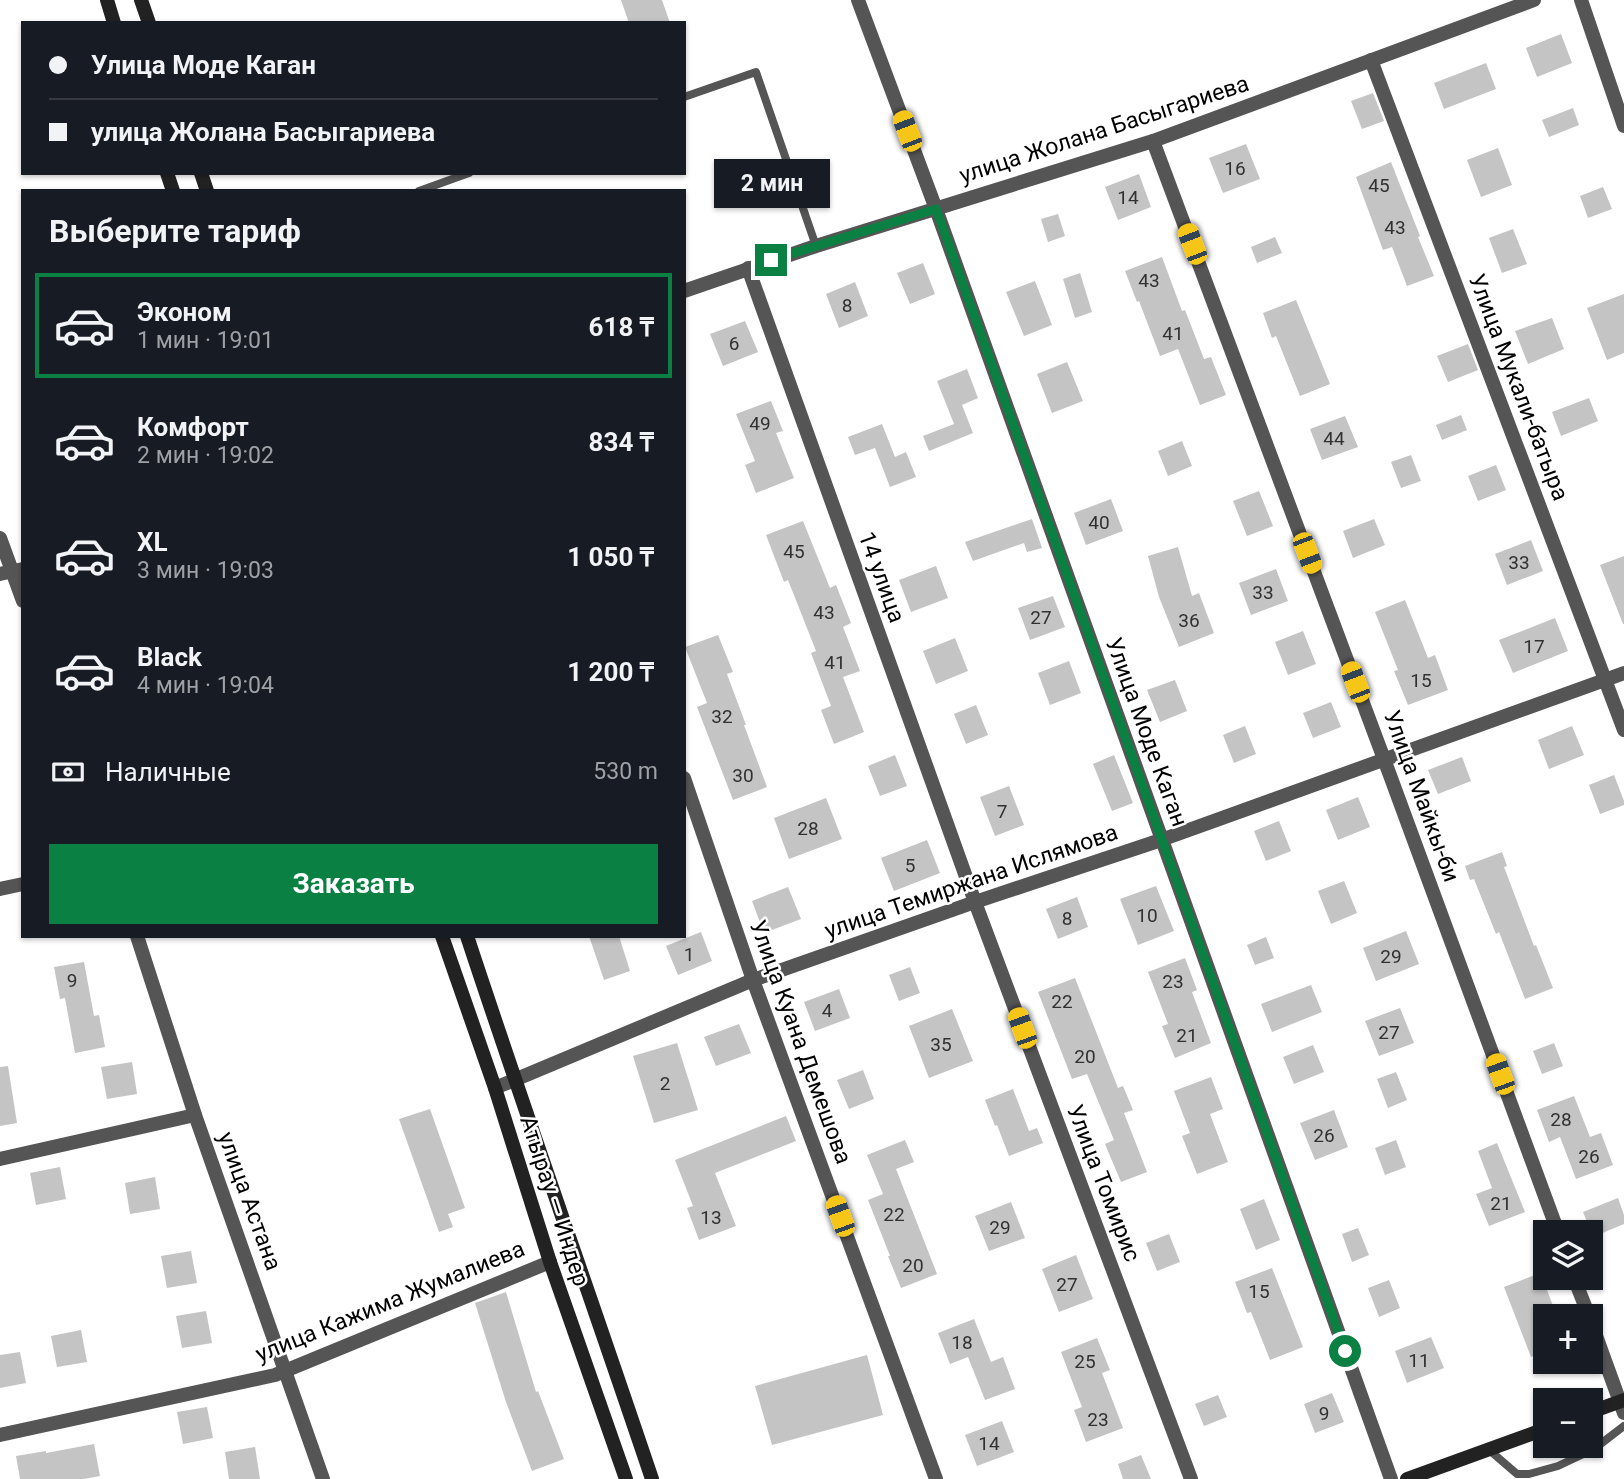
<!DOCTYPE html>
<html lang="ru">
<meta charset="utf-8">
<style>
:root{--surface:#171b24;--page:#20242c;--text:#f1f3f6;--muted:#9ea1a6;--line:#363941;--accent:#0b8043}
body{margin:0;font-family:Roboto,sans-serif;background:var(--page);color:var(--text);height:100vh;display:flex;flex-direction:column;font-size:26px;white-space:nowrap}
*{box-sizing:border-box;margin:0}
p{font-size:23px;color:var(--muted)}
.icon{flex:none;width:38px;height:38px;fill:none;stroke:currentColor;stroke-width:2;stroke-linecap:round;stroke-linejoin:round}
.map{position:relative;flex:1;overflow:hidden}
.drawer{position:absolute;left:21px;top:189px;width:665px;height:749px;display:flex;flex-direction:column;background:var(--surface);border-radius:0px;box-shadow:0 2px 5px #0004}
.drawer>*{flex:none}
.top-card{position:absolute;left:21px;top:21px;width:665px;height:154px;border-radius:0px;box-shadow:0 2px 5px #0004;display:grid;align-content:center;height:154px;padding:0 28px;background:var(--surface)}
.fabs{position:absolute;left:1533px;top:1220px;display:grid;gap:14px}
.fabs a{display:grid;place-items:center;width:70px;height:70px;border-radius:0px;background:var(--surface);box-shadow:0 2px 5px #0004;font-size:35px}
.end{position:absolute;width:32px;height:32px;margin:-16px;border:9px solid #0b8043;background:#fff;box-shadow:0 0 0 4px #fff}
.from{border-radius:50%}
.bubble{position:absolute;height:49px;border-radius:0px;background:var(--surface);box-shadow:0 2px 5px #0004;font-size:23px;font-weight:700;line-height:49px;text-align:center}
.car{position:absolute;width:21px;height:42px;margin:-21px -10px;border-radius:9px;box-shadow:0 0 5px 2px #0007;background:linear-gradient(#f5c518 24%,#345 0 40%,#f5c518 0 76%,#345 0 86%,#f5c518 0)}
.top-card b{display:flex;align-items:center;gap:24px;height:66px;font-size:26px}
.top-card b+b{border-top:2px solid var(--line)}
.top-card i{width:18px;height:18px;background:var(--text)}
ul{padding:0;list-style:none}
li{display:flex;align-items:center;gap:21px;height:105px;margin:0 14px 10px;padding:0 14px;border:4px solid transparent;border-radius:0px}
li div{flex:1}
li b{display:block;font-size:26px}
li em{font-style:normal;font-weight:700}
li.on{border-color:var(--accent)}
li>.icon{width:63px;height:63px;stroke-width:1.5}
h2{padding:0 28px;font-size:32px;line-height:84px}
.pay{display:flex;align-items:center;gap:18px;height:77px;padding:0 28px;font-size:26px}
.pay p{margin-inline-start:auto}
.cta{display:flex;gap:14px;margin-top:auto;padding:14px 28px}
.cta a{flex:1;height:80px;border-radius:0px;background:var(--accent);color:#fff;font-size:28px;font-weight:700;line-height:80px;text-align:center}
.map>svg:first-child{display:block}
.building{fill:#c4c4c4}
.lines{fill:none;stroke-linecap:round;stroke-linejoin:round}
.lane{stroke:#555;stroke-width:8}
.street{stroke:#555;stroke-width:14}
.secondary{stroke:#222;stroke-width:14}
.route{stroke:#0b8043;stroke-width:9}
.labels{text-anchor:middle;stroke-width:5;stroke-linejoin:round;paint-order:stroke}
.number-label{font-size:19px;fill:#313131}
.street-label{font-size:23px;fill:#000;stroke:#fff}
</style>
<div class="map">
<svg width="1624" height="1479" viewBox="0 0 1624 1479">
<rect width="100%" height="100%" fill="#fff"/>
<g class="building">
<path d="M621 0H662L670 23H629Z"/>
<path d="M1561 34 1572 63 1537 77 1526 48Z"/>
<path d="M1486 63 1496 89 1444 109 1434 83Z"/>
<path d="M1373 93 1384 121 1362 129 1351 101Z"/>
<path d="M1573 108 1579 125 1549 137 1542 120Z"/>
<path d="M1246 144 1260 179 1223 193 1209 158Z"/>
<path d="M1498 148 1512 185 1481 197 1467 160Z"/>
<path d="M1391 162 1420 236 1418 237 1434 276 1407 286 1392 247 1383 250 1356 177Z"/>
<path d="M1139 174 1151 207 1118 220 1105 187Z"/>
<path d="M1603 187 1612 209 1588 218 1580 196Z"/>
<path d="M1058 214 1065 236 1048 242 1041 219Z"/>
<path d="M1513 229 1527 264 1502 273 1489 238Z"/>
<path d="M1275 237 1282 253 1257 263 1251 247Z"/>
<path d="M1162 257 1182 311 1185 310 1204 359 1211 357 1226 395 1200 405 1178 349 1160 356 1139 301 1137 302 1125 271Z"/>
<path d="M923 263 935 294 910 304 897 273Z"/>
<path d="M1080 273 1092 312 1075 318 1063 279Z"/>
<path d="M1035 281 1052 325 1024 336 1006 292Z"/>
<path d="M855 282 868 316 839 328 826 294Z"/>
<path d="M1624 294V353L1607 360 1587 308Z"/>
<path d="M1296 300 1330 384 1300 396 1276 336 1272 338 1263 313Z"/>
<path d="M1552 318 1564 349 1528 364 1515 331Z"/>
<path d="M745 321 758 352 723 366 710 334Z"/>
<path d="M1468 344 1478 370 1448 382 1437 356Z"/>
<path d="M1067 362 1083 401 1052 413 1037 374Z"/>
<path d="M967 369 978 398 962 405 973 433 929 451 923 436 954 424 937 381Z"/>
<path d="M1589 398 1598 421 1561 436 1552 412Z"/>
<path d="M771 401 783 431 776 433 794 478 756 493 745 465 755 461 736 414Z"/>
<path d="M1461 415 1467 430 1442 440 1436 425Z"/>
<path d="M1345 416 1358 447 1322 460 1310 429Z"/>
<path d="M882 424 895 457 906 452 916 477 890 487 875 448 855 455 848 437Z"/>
<path d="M1182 441 1192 466 1168 476 1158 451Z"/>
<path d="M1411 455 1421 481 1401 488 1391 462Z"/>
<path d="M1496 465 1506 490 1478 501 1468 476Z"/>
<path d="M1259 491 1273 526 1247 536 1233 501Z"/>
<path d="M1111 499 1123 531 1086 545 1074 513Z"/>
<path d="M1032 519 1042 548 1027 552 1024 543 973 561 965 542Z"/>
<path d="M1374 519 1385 545 1353 558 1343 531Z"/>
<path d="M803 521 830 588 836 585 851 623 843 627 860 671 843 677 864 732 834 744 821 710 831 706 811 653 816 651 788 580 784 582 766 535Z"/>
<path d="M1531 540 1543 571 1507 585 1495 554Z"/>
<path d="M1178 547 1192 596 1199 593 1214 633 1179 647 1159 597 1148 556Z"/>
<path d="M1624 556V624H1623L1600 565Z"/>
<path d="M936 566 948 598 911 612 899 580Z"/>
<path d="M1276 569 1288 601 1251 615 1239 583Z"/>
<path d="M1053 596 1065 627 1030 640 1018 608Z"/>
<path d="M1405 600 1428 658 1435 655 1448 690 1408 705 1394 671 1398 670 1375 612Z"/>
<path d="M1555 618 1568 651 1513 673 1499 640Z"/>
<path d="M1303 631 1316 664 1288 675 1275 642Z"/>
<path d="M718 635 733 672 727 674 746 725H744L767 787 733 800 697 707 707 703 685 647Z"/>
<path d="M955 638 968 671 936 684 923 651Z"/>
<path d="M1069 661 1081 693 1050 705 1038 673Z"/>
<path d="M1175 680 1187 711 1160 722 1147 690Z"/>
<path d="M1331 702 1341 727 1313 738 1303 713Z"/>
<path d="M976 705 988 735 966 744 954 714Z"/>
<path d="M1245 726 1256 754 1234 763 1223 735Z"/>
<path d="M1572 726 1584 755 1549 769 1538 740Z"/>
<path d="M895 755 907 786 880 796 868 766Z"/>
<path d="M1114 755 1133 803 1112 811 1093 764Z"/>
<path d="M1462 757 1471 781 1438 794 1428 770Z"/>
<path d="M1614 775 1624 801V805L1600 814 1589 785Z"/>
<path d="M1009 786 1024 825 995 836 980 797Z"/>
<path d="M1358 797 1370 827 1338 840 1326 810Z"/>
<path d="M826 798 842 839 789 859 774 818Z"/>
<path d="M1279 821 1291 851 1266 861 1254 831Z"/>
<path d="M927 840 940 873 894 891 881 858Z"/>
<path d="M1502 852 1507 866 1504 867 1534 946 1536 945 1553 988 1525 999 1499 932 1496 934 1474 879 1470 880 1465 866Z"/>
<path d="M1344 881 1357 913 1331 924 1318 891Z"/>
<path d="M1156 886 1174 931 1138 945 1120 899Z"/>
<path d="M788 887 801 919 764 933 752 901Z"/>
<path d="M1077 897 1088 927 1058 939 1046 909Z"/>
<path d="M1406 931 1419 964 1376 981 1363 948Z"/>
<path d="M701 932 712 961 678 975 666 946Z"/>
<path d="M589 936H619L630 971 604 980Z"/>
<path d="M1266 937 1274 958 1255 965 1247 945Z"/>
<path d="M1185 958 1197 990 1192 992 1211 1043 1175 1058 1162 1026 1168 1024 1148 972Z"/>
<path d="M84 962 94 1016 99 1015 105 1047 75 1053 65 998 60 999 54 967Z"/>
<path d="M910 967 920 993 899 1001 889 975Z"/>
<path d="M1075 978 1118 1088 1123 1086 1133 1110 1124 1113 1147 1172 1121 1182 1105 1144 1114 1140 1087 1074 1072 1079 1038 992Z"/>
<path d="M1311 985 1322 1012 1272 1032 1261 1004Z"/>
<path d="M839 989 850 1018 815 1031 804 1002Z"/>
<path d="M1400 1008 1414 1043 1379 1056 1365 1021Z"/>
<path d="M952 1009 973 1061 929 1078 909 1026Z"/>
<path d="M739 1024 751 1053 716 1066 704 1037Z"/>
<path d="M677 1043 698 1110 654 1123 633 1056Z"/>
<path d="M1554 1043 1563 1066 1542 1074 1533 1051Z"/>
<path d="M1313 1045 1324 1072 1294 1084 1283 1057Z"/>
<path d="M132 1062 137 1094 107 1099 101 1067Z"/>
<path d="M8 1066 17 1123 0 1126V1067Z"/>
<path d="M863 1070 874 1099 849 1109 837 1080Z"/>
<path d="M1396 1072 1407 1100 1388 1108 1377 1079Z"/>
<path d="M1211 1077 1223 1109 1210 1114 1228 1162 1197 1174 1182 1136 1190 1133 1174 1091Z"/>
<path d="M1013 1089 1029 1131 1037 1128 1043 1143 1009 1156 997 1125 995 1126 985 1100Z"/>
<path d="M1574 1096 1590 1137 1601 1133 1613 1165 1576 1179 1560 1137 1549 1142 1537 1110Z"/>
<path d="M430 1109 465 1208 448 1214 453 1227 439 1232 399 1119Z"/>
<path d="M1334 1110 1348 1147 1315 1160 1300 1123Z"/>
<path d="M786 1116 796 1141 715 1173 736 1226 699 1240 687 1208 693 1206 675 1160Z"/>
<path d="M905 1140 914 1162 896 1169 937 1274 901 1288 888 1256H890L868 1200 883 1194 867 1155Z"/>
<path d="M1396 1140 1406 1167 1385 1175 1375 1148Z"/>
<path d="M1497 1143 1525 1212 1489 1226 1476 1194 1492 1188 1478 1151Z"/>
<path d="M60 1167 66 1199 36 1205 30 1173Z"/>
<path d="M155 1177 160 1209 130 1214 125 1183Z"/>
<path d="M1618 1198 1624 1215V1224L1593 1237 1583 1212Z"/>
<path d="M1264 1199 1280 1240 1256 1250 1240 1209Z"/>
<path d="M1011 1202 1025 1238 989 1251 975 1216Z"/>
<path d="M1358 1228 1369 1255 1352 1262 1342 1234Z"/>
<path d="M1169 1234 1180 1262 1157 1271 1146 1243Z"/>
<path d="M191 1251 197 1283 167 1288 161 1256Z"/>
<path d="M1076 1255 1093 1299 1059 1312 1042 1269Z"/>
<path d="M1272 1268 1303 1347 1270 1360 1251 1312 1247 1313 1235 1282Z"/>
<path d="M1545 1271V1278H1549L1553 1288 1547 1290 1557 1316H1545V1352L1531 1357 1504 1287Z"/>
<path d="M1389 1280 1400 1308 1379 1317 1368 1288Z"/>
<path d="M506 1292 536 1392 538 1391 564 1459 532 1471 506 1402 475 1303Z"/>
<path d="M206 1311 212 1343 182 1348 176 1316Z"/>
<path d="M974 1319 991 1362 1003 1357 1015 1389 985 1400 968 1357 950 1364 938 1333Z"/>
<path d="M81 1330 87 1362 57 1367 51 1336Z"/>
<path d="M1431 1337 1444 1368 1407 1383 1395 1351Z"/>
<path d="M1097 1338 1110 1370 1102 1373 1123 1428 1086 1442 1074 1410 1082 1407 1061 1352Z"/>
<path d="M20 1352 26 1383 0 1388V1355Z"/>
<path d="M867 1355 883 1415 772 1445 755 1386Z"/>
<path d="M1332 1393 1344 1422 1315 1433 1304 1404Z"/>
<path d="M1218 1395 1227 1417 1204 1426 1195 1404Z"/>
<path d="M207 1407 213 1438 183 1444 177 1412Z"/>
<path d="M1002 1421 1014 1452 977 1466 965 1435Z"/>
<path d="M94 1444 100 1476 84 1479H20L16 1456 46 1451V1453Z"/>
<path d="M255 1447 260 1479H229L225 1452Z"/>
<path d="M1141 1455 1151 1479H1123L1118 1464Z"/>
</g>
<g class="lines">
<g class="lane">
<path d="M684 97 756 72 816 246"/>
<path d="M419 191 469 173"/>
<path d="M1488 1449 1517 1474H1529L1558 1466 1594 1449 1624 1426"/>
</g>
<g class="street">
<path d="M858 0 936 209 1391 1479"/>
<path d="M1581 0 1624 126"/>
<path d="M1371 60 1624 730"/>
<path d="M1153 141 1384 759 1558 1232"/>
<path d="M748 268 975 902 1191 1479"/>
<path d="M684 291 816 246 1153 141 1534 0"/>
<path d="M0 538 23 601"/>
<path d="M0 574 23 569"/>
<path d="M684 778 753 980 936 1479"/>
<path d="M0 889 23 884"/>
<path d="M137 936 195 1115 323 1479"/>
<path d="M495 1088 753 980 975 902 1161 840 1624 673"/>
<path d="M0 1159 195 1115"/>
<path d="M1574 1278 1589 1316"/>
<path d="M1591 1322 1624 1413"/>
<path d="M0 1435 275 1375 550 1262"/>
</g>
<g class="secondary">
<path d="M107 0 114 23"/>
<path d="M141 0 149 23"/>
<path d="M167 173 173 191"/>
<path d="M201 173 207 191"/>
<path d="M442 936 495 1088 550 1262 626 1479"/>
<path d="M467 936C527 1118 591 1298 652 1479"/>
<path d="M1591 1412 1624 1400"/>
<path d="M1407 1479 1545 1429"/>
</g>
</g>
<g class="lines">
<path class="route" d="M771 260 936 209 1345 1351"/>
</g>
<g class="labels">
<g class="number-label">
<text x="1235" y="175">16</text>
<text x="1379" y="192">45</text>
<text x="1128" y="204">14</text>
<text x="1395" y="234">43</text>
<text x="1149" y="287">43</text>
<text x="847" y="312">8</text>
<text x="1173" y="340">41</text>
<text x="734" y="350">6</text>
<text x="760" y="430">49</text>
<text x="1334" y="445">44</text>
<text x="1099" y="529">40</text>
<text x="794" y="558">45</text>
<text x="1519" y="569">33</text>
<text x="1263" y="599">33</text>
<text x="824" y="619">43</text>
<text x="1041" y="624">27</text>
<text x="1189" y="627">36</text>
<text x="1534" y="653">17</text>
<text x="835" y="669">41</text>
<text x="1421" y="687">15</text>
<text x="722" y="723">32</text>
<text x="743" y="782">30</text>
<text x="1002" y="818">7</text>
<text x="808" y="835">28</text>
<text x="910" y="872">5</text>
<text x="1147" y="922">10</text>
<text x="1067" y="925">8</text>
<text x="689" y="961">1</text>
<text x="1391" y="963">29</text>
<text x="72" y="987">9</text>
<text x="1173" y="988">23</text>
<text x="1062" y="1008">22</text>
<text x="827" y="1017">4</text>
<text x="1389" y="1039">27</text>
<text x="1187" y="1042">21</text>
<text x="941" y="1051">35</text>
<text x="1085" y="1063">20</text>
<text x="665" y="1090">2</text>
<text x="1561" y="1126">28</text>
<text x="1324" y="1142">26</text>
<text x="1589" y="1163">26</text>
<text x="1501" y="1210">21</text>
<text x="894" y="1221">22</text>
<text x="711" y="1224">13</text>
<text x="1000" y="1234">29</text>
<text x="913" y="1272">20</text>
<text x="1067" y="1291">27</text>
<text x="1259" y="1298">15</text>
<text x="962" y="1349">18</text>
<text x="1419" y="1367">11</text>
<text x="1085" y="1368">25</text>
<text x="1324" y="1420">9</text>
<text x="1098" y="1426">23</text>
<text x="989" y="1450">14</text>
</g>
<g class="street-label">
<text transform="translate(1104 129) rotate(-18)" y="8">улица Жолана Басыгариева</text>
<text transform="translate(1519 387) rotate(69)" y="8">Улица Мукали-батыра</text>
<text transform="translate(882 577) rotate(70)" y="8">14 улица</text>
<text transform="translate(1147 732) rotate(70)" y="8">Улица Моде Каган</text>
<text transform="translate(1422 796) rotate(70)" y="8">Улица Майкы-би</text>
<text transform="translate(971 881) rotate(-19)" y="8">улица Темиржана Ислямова</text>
<text transform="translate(801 1042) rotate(70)" y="8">Улица Куана Демешова</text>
<text transform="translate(1104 1183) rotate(69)" y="8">Улица Томирис</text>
<text transform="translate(250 1201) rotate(70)" y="8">улица Астана</text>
<text transform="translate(555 1201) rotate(72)" y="8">Атырау — Индер</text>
<text transform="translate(390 1301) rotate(-22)" y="8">улица Кажима Жумалиева</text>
</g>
</g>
</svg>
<div class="fabs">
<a><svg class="icon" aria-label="layers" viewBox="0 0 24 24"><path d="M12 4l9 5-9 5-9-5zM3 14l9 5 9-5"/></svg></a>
<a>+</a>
<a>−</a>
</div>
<i class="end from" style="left:1345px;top:1351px"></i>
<i class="end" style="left:771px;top:260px"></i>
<div class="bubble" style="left:714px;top:159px;width:116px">2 мин</div>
<i class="car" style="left:907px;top:131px;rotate:339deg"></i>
<i class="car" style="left:1192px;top:244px;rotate:339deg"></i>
<i class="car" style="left:1307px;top:553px;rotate:159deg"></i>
<i class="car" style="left:1355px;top:682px;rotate:339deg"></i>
<i class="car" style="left:1022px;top:1028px;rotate:340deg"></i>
<i class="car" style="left:1500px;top:1074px;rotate:340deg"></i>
<i class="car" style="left:840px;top:1216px;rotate:340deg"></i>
<div class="top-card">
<b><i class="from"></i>Улица Моде Каган</b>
<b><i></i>улица Жолана Басыгариева</b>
</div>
<section class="drawer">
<h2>Выберите тариф</h2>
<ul>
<li class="on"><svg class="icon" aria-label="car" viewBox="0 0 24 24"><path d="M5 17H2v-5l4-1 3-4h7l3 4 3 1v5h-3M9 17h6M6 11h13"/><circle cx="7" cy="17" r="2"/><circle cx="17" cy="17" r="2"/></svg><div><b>Эконом</b><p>1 мин · 19:01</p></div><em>618 ₸</em></li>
<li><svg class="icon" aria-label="car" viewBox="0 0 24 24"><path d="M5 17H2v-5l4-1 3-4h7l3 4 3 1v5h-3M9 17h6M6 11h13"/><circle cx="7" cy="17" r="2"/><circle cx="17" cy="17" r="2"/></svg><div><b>Комфорт</b><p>2 мин · 19:02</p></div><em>834 ₸</em></li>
<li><svg class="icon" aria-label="car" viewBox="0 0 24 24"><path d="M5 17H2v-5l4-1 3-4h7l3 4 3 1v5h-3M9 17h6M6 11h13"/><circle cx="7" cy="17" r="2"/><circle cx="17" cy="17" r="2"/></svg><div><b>XL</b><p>3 мин · 19:03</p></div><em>1 050 ₸</em></li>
<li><svg class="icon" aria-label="car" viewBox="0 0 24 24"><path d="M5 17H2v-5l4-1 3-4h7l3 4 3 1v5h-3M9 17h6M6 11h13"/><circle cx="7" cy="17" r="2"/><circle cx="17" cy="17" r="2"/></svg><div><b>Black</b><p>4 мин · 19:04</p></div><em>1 200 ₸</em></li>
</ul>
<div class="pay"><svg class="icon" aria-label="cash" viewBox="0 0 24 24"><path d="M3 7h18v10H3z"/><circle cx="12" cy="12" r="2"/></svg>Наличные<p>530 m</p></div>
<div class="cta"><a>Заказать</a></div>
</section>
</div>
